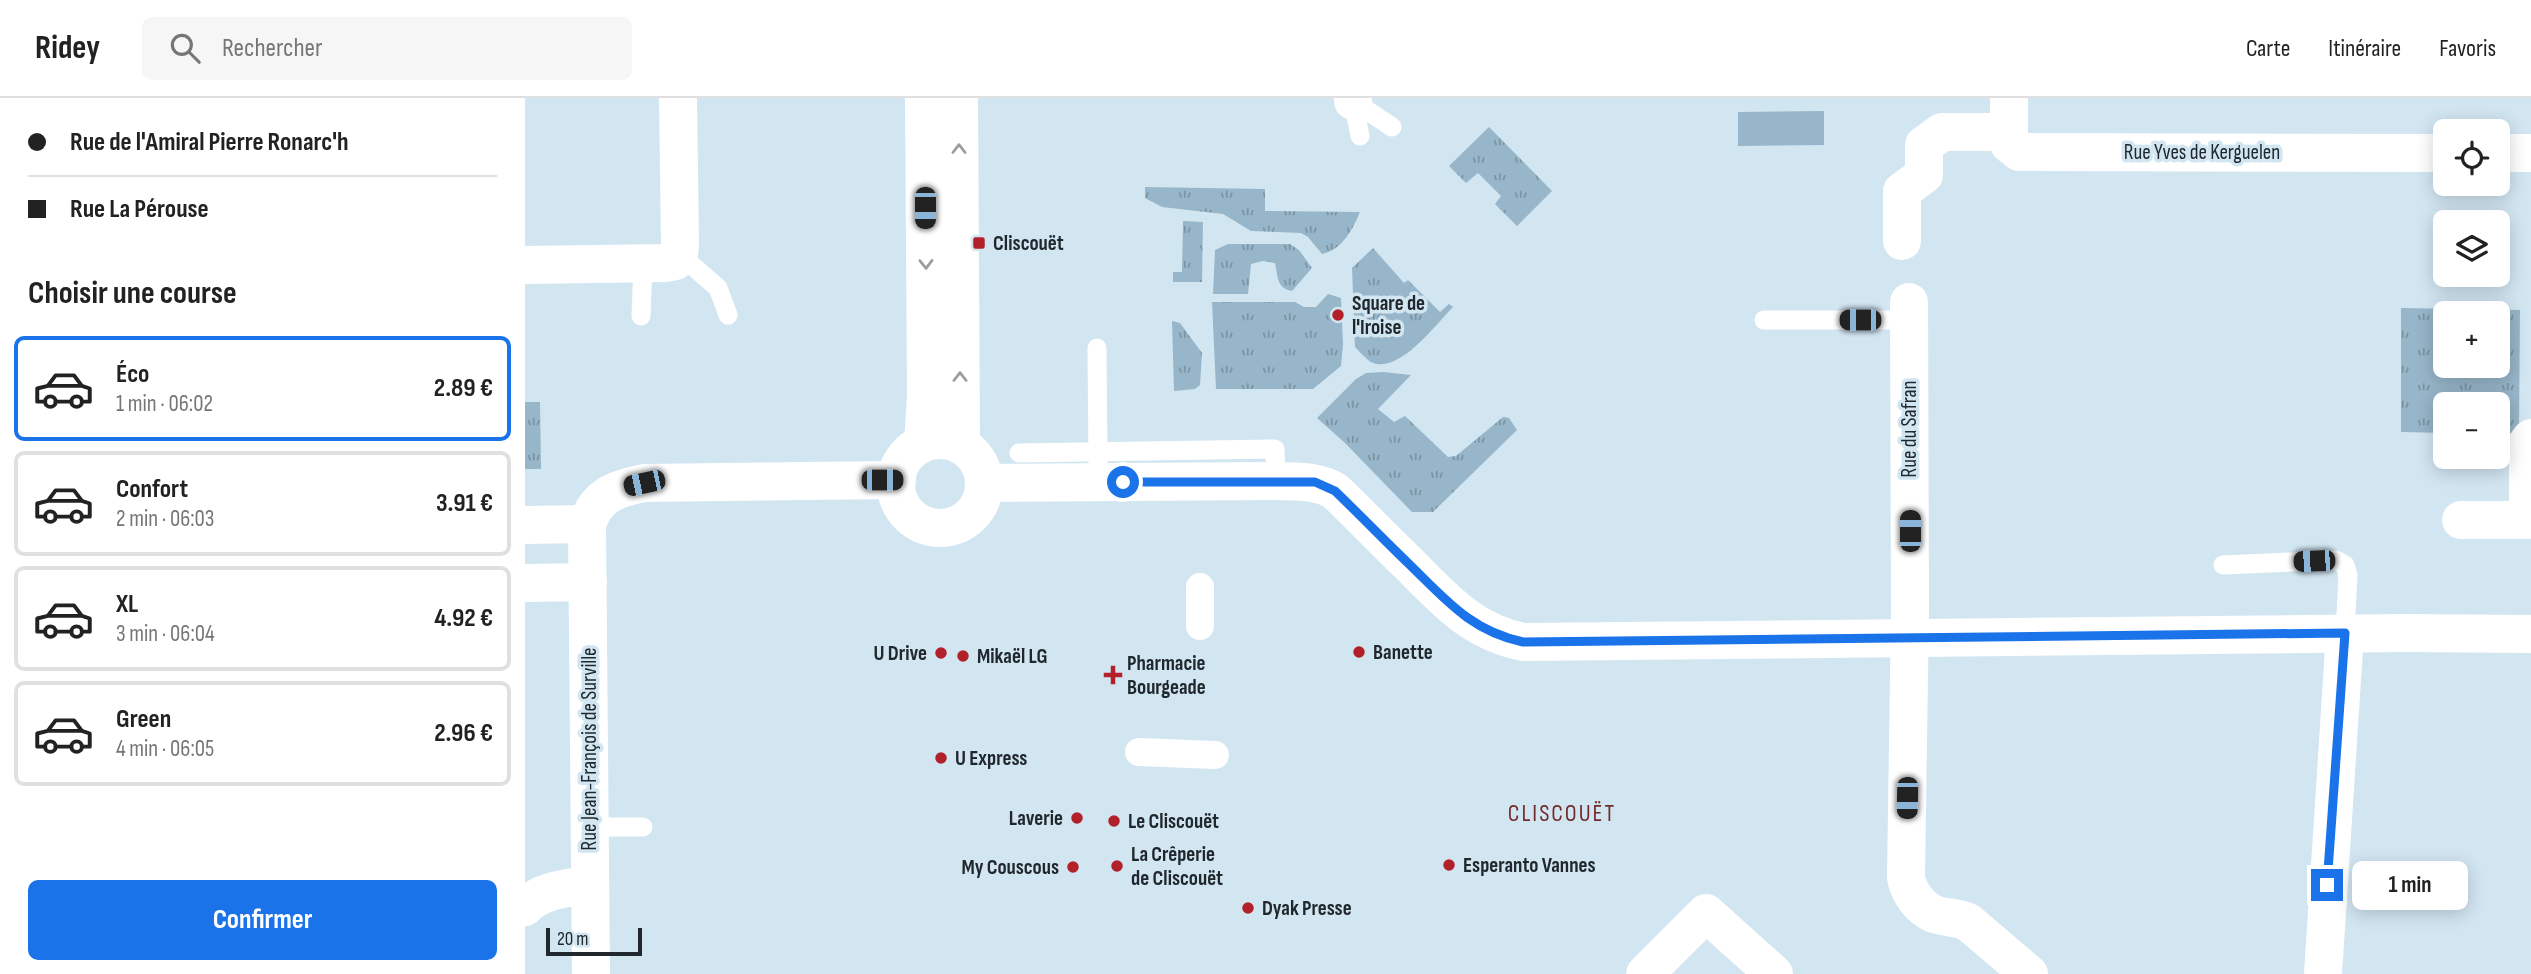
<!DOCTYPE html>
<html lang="fr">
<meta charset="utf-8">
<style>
:root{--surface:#fff;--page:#f6f6f6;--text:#222;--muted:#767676;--line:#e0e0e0;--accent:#1a73e8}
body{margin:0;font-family:"Sofia Sans Condensed",sans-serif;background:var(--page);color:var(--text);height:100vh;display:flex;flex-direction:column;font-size:26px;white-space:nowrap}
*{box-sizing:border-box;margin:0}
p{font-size:23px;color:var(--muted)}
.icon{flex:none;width:38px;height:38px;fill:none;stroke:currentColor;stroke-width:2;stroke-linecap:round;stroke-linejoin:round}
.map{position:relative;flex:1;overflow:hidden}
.panel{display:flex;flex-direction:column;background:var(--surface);width:525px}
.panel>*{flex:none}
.hud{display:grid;align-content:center;height:154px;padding:0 28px;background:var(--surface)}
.tools{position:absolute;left:1908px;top:21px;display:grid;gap:14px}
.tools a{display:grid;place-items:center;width:77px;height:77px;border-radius:10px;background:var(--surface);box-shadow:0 4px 18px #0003;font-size:35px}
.scale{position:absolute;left:21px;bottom:18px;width:96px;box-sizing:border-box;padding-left:7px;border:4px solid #21282d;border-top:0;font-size:19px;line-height:24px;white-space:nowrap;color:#21282d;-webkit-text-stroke:5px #d2e6f2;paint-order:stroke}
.end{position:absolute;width:32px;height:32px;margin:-16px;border:9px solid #1a73e8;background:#fff;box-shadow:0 0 0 4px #fff}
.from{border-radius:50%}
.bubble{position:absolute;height:49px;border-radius:10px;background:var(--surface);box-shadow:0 4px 18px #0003;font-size:23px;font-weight:700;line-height:49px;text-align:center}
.car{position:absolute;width:21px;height:42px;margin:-21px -10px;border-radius:9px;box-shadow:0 0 5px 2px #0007;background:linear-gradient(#222 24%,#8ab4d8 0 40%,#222 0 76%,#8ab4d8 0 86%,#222 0)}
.hud b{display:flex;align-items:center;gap:24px;height:66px;font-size:26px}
.hud b+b{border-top:2px solid var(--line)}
.hud i{width:18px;height:18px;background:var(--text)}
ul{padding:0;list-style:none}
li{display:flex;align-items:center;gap:21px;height:105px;margin:0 14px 10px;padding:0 14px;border:4px solid var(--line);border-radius:10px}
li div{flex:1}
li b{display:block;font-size:26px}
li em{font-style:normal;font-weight:700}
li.selected{border-color:var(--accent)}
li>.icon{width:63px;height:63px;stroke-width:1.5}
h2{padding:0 28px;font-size:32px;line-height:84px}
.action{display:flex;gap:14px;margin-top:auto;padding:14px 28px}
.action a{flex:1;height:80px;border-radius:10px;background:var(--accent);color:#fff;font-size:28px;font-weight:700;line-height:80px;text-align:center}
header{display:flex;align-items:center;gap:42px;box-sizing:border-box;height:98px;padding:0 35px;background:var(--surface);border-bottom:2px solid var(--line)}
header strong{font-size:33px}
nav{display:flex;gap:38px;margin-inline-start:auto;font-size:24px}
.search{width:490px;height:63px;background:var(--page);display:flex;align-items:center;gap:18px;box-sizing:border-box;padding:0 24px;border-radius:10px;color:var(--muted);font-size:26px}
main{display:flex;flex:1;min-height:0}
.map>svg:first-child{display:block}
.grass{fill:url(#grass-tufts);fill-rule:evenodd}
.pitch{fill:#97b6c9}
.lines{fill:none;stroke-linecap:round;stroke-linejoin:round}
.service{stroke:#fff;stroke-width:19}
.pedestrian{stroke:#fff;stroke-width:28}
.minor{stroke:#fff;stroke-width:38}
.tertiary{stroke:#fff;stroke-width:38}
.oneway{stroke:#9b9ea0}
.route{stroke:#1a73e8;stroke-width:9}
.poi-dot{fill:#b22129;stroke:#d2e6f2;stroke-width:2.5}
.labels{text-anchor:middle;stroke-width:7;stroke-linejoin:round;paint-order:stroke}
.street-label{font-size:21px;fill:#21282d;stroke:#d2e6f2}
.poi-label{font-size:21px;font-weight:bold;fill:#21282d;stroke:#d2e6f2;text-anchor:start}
.quarter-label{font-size:24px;letter-spacing:2px;fill:#712b29;stroke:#d2e6f2}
</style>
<header>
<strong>Ridey</strong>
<div class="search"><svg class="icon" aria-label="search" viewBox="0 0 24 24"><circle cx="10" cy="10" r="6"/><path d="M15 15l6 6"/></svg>Rechercher</div>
<nav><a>Carte</a><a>Itinéraire</a><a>Favoris</a></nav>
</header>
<main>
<section class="panel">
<div class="hud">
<b><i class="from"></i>Rue de l'Amiral Pierre Ronarc'h</b>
<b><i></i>Rue La Pérouse</b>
</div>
<h2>Choisir une course</h2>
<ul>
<li class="selected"><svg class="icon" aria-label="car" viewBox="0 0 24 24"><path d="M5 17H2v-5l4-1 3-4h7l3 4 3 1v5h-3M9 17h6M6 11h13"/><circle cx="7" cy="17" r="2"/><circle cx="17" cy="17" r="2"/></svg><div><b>Éco</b><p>1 min · 06:02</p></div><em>2.89 €</em></li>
<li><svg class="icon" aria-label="car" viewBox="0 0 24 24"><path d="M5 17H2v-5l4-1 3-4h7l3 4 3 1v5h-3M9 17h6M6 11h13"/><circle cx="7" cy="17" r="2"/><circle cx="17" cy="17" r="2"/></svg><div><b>Confort</b><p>2 min · 06:03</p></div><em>3.91 €</em></li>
<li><svg class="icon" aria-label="car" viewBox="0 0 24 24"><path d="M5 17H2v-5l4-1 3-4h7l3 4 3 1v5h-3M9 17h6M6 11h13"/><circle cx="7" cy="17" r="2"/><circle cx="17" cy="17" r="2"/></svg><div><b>XL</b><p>3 min · 06:04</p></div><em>4.92 €</em></li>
<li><svg class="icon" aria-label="car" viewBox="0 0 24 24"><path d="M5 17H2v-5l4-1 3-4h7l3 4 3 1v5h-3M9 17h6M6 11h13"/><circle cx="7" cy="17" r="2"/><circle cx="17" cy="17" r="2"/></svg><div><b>Green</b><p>4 min · 06:05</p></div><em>2.96 €</em></li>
</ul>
<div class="action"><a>Confirmer</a></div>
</section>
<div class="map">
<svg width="2006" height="876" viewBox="0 0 2006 876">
<defs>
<pattern id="grass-tufts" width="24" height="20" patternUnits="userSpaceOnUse" patternTransform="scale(1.75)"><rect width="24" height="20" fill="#97b6c9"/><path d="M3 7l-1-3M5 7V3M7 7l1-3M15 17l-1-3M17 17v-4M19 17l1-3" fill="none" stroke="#7b94a4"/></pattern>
</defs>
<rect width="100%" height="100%" fill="#d2e6f2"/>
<g class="grass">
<path d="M964 29 1027 93 992 128 970 106 976 98 953 75 941 85 924 68Z"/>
<path d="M620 89 740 91V113L835 114C828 131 817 152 797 156L783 139 776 135 726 133 698 116 637 109 620 100Z"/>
<path d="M658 123 678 124 677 184H648V174H657Z"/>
<path d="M703 146H765L774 152 787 170 767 193C751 190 753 178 750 165L738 163 726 166 723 196H688L690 152Z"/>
<path d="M848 150 879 185 883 182 915 214 924 206 928 209C912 225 873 278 846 264 841 261 835 254 830 249L827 170Z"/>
<path d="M803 196 816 200 818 246 816 268 788 291H691L687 204H770L779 209H791Z"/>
<path d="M1876 210 1995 212 1994 335H1972V306H1920V335L1876 334ZM1920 215H1972V268H1920Z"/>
<path d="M647 223 655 225 677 255 675 287 670 291 649 293Z"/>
<path d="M858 274 886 277 853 311 869 324 880 318 923 359 931 358 978 319 984 320 992 332 908 414H887L820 345 792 320 831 281 841 275Z"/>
<path d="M0 304H15L16 371H0Z"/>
</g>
<path class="pitch" d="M1299 13V47L1213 48V14Z"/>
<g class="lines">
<g class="service">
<path d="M828 3 867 29"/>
<path d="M828 3 835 38"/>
<path d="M154 156 193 190 203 217"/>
<path d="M116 218 118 166"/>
<path d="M1239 222H1384"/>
<path d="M572 250 573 365"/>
<path d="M494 355 750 351 751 383"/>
<path d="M1698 467 1811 462 1820 467 1823 477 1820 535"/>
<path d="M65 729H118"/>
</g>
<g class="pedestrian">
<path d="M675 489V528"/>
<path d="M614 654 690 657"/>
</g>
<g class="minor">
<path d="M828 0V3"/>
<path d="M1484 0V46L1494 54 1920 55"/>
<path d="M1972 55H2006"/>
<path d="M1377 143V93L1399 77V47L1417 34H1484"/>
<path d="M0 167 140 165 150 163 154 156 155 146 153 0"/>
<path d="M1384 204 1385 510 1381 780C1384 795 1395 810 1409 816 1420 820 1432 819 1443 824L1504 876"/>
<path d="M459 385 751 383C772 384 792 382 810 393 835 417 859 442 884 466 920 502 946 533 998 544L1880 535 2006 536"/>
<path d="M1936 422H2006"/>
<path d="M2003 422V344L2006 340"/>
<path d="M0 427 62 426"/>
<path d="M0 485 63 484"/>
<path d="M0 809C14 792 44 790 65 786"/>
<path d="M66 876 62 426C72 397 90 391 119 385L372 382"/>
<path d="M1120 876 1181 815 1249 876"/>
<path d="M1798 876 1820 535"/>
</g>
<g class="tertiary">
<path d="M434 0 436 347"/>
<circle cx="415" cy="386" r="44"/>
<path d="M398 345 401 297 399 0"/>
</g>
</g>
<defs><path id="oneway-chevron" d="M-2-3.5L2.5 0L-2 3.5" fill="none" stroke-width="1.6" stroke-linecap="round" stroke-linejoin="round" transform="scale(1.75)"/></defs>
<g class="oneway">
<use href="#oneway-chevron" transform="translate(434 51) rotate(-90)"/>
<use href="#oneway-chevron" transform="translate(401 166) rotate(89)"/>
<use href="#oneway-chevron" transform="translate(435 279) rotate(-90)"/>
</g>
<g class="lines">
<path class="route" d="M598 384H790L810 393C835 417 859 442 884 466 921 502 946 533 998 544L1820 535 1802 787"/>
</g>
<g class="poi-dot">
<rect x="447" y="138" width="14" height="14" rx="3.5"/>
<circle cx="813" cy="217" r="7"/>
<circle cx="834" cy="554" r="7"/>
<circle cx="416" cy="555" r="7"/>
<circle cx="438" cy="558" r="7"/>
<path d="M584.5 566.5h7v7h7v7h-7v7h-7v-7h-7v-7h7z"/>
<circle cx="416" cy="660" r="7"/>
<circle cx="552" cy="720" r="7"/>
<circle cx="589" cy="723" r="7"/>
<circle cx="924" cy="767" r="7"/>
<circle cx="592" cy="768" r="7"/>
<circle cx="548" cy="769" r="7"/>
<circle cx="723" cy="810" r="7"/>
</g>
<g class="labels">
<g class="street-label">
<text x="1677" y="61">Rue Yves de Kerguelen</text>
<text transform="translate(1384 331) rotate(-90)" y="7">Rue du Safran</text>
<text transform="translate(64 651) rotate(-90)" y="7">Rue Jean-François de Surville</text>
</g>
<g class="poi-label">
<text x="468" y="152">Cliscouët</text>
<text x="827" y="212">Square de<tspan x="827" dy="24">l'Iroise</tspan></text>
<text x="848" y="561">Banette</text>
<text x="402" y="562" text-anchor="end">U Drive</text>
<text x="452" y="565">Mikaël LG</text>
<text x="602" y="572">Pharmacie<tspan x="602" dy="24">Bourgeade</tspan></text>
<text x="430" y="667">U Express</text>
<text x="538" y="727" text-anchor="end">Laverie</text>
<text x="603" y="730">Le Cliscouët</text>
<text x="606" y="763">La Crêperie<tspan x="606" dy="24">de Cliscouët</tspan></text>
<text x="938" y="774">Esperanto Vannes</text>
<text x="534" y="776" text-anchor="end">My Couscous</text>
<text x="737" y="817">Dyak Presse</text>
</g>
<g class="quarter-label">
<text x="1037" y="723">CLISCOUËT</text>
</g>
</g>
</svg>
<div class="tools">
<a><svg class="icon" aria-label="locate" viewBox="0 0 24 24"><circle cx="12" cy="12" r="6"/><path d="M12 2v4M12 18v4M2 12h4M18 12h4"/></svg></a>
<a><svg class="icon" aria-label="layers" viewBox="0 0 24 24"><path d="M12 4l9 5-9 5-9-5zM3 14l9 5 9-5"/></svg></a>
<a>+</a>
<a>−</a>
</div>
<div class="scale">20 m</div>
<i class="end from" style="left:598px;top:384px"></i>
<i class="end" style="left:1802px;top:787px"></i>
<div class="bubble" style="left:1827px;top:763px;width:116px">1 min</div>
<i class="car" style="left:400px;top:110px;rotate:180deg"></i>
<i class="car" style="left:1335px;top:222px;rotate:270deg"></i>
<i class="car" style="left:357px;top:382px;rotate:90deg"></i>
<i class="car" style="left:119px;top:385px;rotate:258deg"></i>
<i class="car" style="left:1385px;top:433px;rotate:0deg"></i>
<i class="car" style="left:1789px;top:463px;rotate:268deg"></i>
<i class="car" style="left:1382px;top:700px;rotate:181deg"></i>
</div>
</main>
